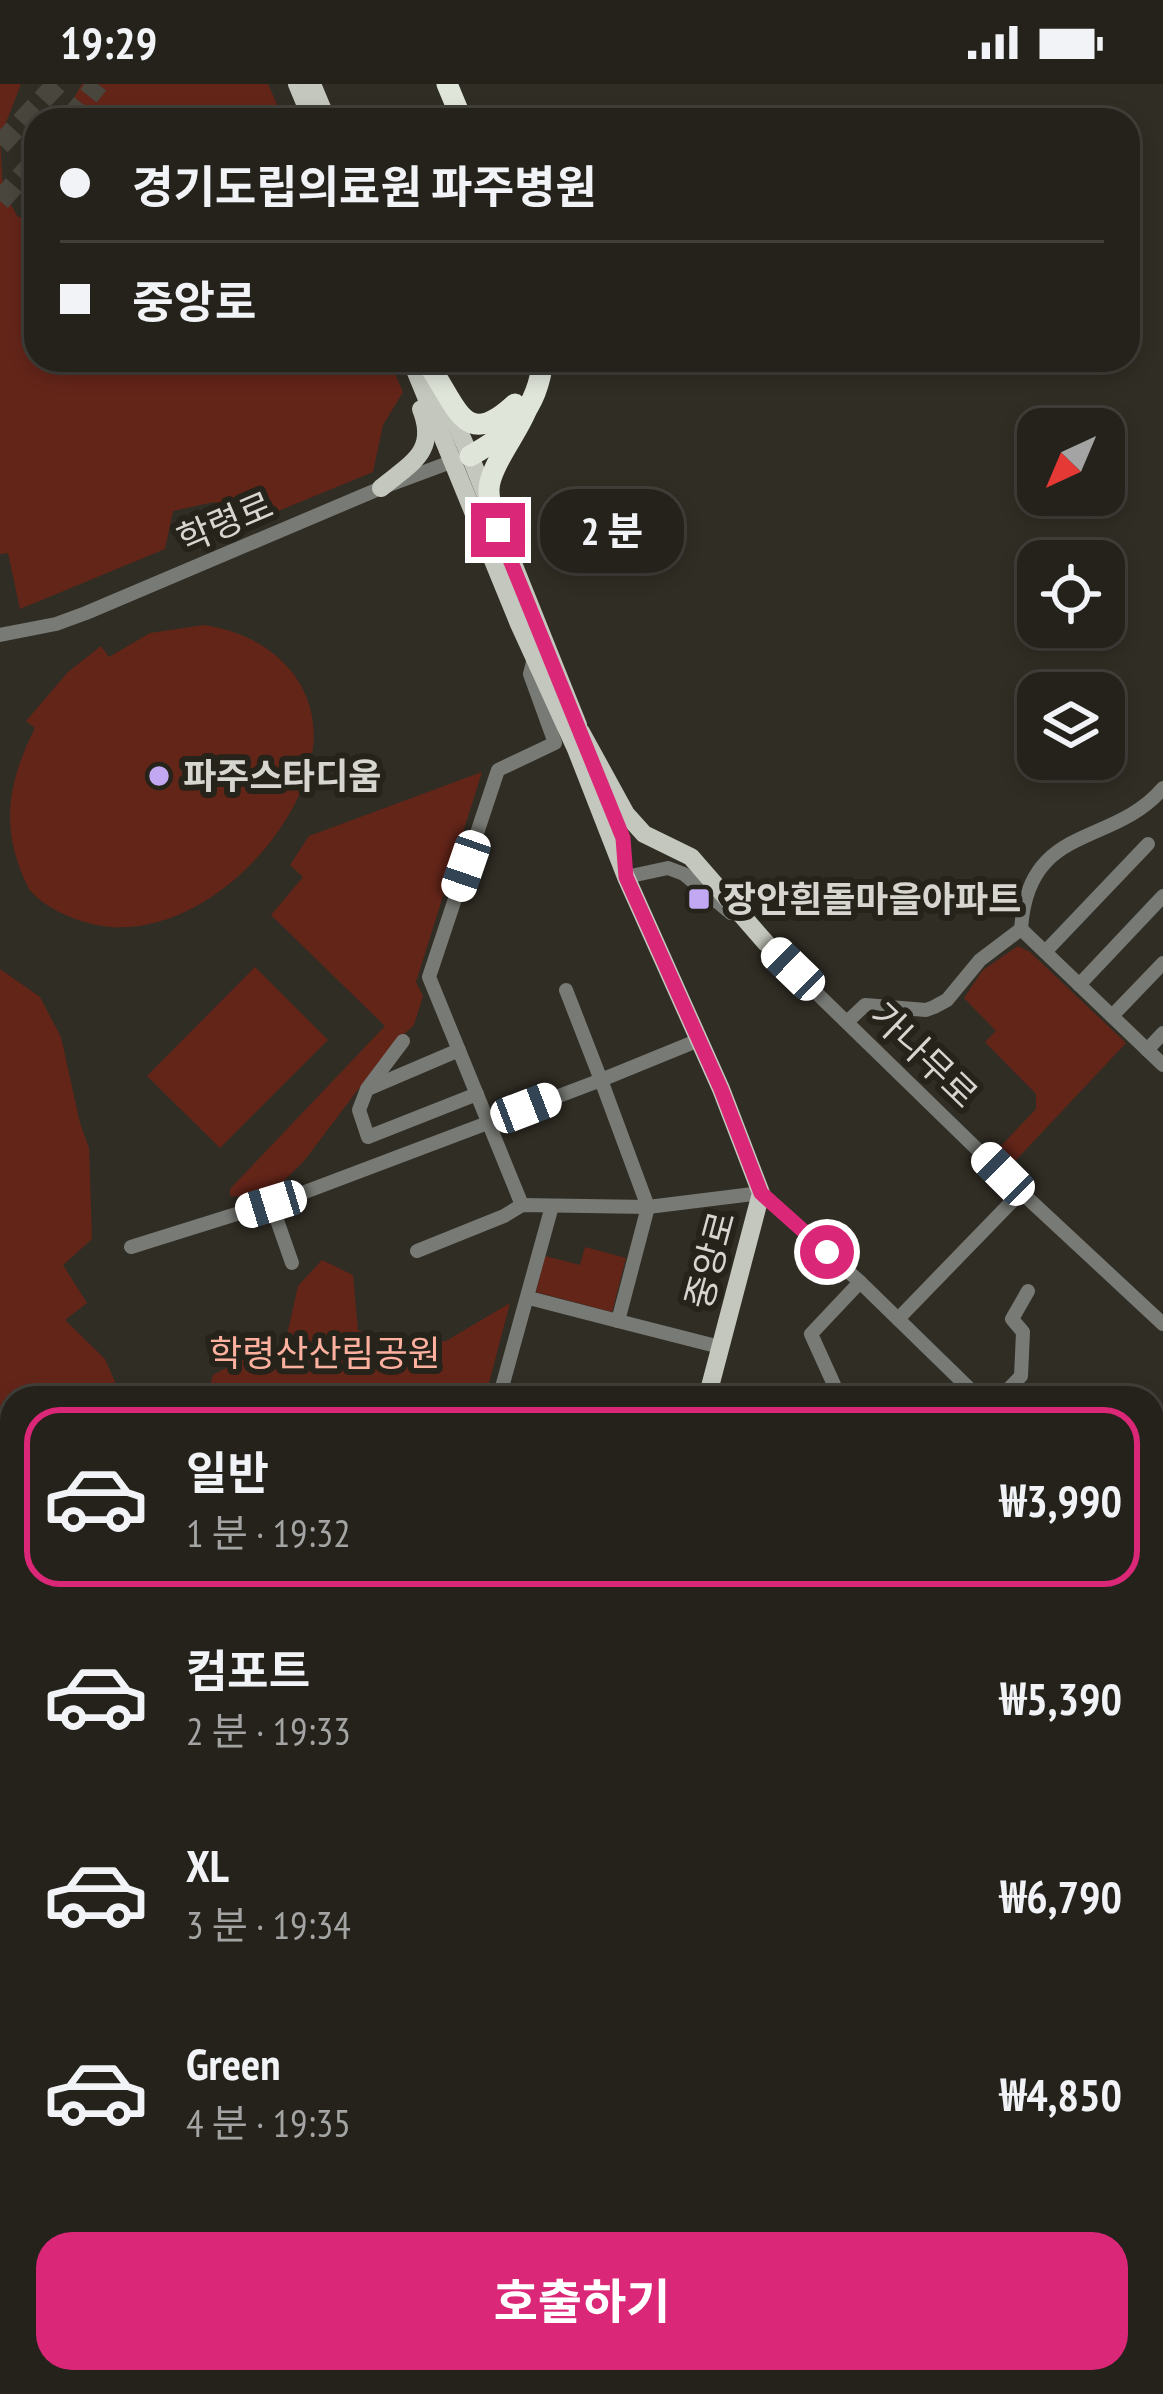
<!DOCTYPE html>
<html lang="ko">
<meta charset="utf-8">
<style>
:root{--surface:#24221b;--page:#302f28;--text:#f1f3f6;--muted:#a3a4a3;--line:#413f3a;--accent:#db2777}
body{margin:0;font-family:"PT Sans Narrow","Noto Sans KR",sans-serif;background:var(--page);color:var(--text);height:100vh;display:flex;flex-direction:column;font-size:45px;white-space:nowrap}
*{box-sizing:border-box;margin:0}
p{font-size:39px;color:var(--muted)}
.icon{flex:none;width:66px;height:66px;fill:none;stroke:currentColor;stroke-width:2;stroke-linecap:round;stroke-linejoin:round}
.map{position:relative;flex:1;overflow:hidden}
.drawer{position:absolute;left:0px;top:1302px;width:1164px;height:1008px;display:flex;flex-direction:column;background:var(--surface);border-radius:36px 36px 0 0;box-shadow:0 6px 18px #0003,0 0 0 3px var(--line)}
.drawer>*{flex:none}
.top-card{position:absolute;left:24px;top:24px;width:1116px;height:264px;border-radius:36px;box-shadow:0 6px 18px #0003,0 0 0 3px var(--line);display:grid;align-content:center;height:264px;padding:0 36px;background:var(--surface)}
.needle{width:78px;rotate:224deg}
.buttons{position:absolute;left:1017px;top:324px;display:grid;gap:24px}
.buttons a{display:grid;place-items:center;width:108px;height:108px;border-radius:24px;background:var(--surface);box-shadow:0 6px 18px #0003,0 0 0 3px var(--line);font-size:60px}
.end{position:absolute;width:54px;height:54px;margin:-27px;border:15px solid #db2777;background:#fff;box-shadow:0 0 0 6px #fff}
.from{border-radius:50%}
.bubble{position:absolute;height:84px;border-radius:36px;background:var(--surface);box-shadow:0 6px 18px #0003,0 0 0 3px var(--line);font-size:39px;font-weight:700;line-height:84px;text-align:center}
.car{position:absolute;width:36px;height:72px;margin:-36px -18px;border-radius:15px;box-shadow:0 0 9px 3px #0007;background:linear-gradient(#fff 24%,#345 0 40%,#fff 0 76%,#345 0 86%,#fff 0)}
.top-card b{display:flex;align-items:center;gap:42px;height:114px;font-size:45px}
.top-card b+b{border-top:3px solid var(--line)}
.top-card i{width:30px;height:30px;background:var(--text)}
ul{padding:21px 0 0;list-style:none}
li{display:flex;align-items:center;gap:36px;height:180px;margin:0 24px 18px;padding:0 12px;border:6px solid transparent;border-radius:36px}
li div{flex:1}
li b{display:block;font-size:45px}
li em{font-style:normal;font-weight:700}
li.active{border-color:var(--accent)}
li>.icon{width:108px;height:108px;stroke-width:1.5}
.action{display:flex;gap:24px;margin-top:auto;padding:24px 36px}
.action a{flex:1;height:138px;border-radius:36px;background:var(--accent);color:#fff;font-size:48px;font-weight:700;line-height:138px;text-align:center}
.status{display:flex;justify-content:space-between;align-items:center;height:84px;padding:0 60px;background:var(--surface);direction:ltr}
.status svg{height:33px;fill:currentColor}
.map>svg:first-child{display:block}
.green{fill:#642519}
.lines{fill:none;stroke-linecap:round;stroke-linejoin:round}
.highway-tunnel{stroke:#49463e;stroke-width:21;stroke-dasharray:21 10;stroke-linecap:butt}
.minor{stroke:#787a75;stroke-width:14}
.major{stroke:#c3c7bd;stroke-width:18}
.highway{stroke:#e0e5da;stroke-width:21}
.route{stroke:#db2777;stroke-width:15}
.poi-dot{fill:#c2a8f2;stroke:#26231b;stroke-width:4.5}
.labels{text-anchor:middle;stroke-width:12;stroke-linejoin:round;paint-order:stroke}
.street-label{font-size:36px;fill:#d7d5cf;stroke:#26231b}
.poi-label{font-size:36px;font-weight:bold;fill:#d7d5cf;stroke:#26231b;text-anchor:start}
.park-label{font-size:36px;fill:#ffb1a0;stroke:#26231b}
</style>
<div class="status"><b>19:29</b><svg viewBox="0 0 49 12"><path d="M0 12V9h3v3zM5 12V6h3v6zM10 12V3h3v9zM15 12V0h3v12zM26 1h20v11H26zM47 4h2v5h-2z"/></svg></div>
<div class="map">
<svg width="1163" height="2310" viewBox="0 0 1163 2310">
<rect width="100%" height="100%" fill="#302d24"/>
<g class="green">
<path d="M0 0H21L0 54Z"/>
<path d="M82 0H268L284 36H61Z"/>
<path d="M0 55 3 107 18 133 36 132V276H389L403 308 383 341 373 388 254 437 214 418 173 427 165 465 20 525 8 469 0 470Z"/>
<path d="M204 541C280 552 333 612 307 691 281 772 183 862 92 840 68 834 44 823 29 805 0 747 6 702 35 644L26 637 68 588 101 562 109 573 150 549Z"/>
<path d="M482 688 416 898 423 912 414 941 391 962 304 1077 265 1115 230 1112V1105L385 942 271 831 303 793 290 781 309 752Z"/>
<path d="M1018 862 1030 868 1126 959 1015 1077 1000 1063 1036 1025V1010L985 958 996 947 964 914 983 886Z"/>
<path d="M255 883 328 956 220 1064 147 992Z"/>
<path d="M0 885 40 913 61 953 80 1039 89 1064 92 1155 63 1181 87 1219 65 1236 105 1275 122 1314H12V1676L0 1681Z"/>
<path d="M585 1163 626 1174 612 1228 536 1208 545 1172 580 1181Z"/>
<path d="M322 1176 353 1191 358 1246 386 1261 446 1257 510 1219 485 1314H206L213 1291 253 1270 279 1287 298 1202Z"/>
<path d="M5 1721H12V1935L6 1939 2 1946 0 1852 7 1822 0 1812V1724Z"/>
<path d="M12 2102V2298H220L216 2310H0V2148Z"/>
</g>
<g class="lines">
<g class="highway-tunnel">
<path d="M69 36 98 0"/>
<path d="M0 61 57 0"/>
<path d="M0 117 36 76"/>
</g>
<g class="minor">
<path d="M0 551 56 540 86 529 381 404 459 375"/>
<path d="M626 793 668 784 684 790 731 829"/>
<path d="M1021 845 1163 981"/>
<path d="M761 855 1021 1108 1163 1240"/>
<path d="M1045 868 1148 760"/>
<path d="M1079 901 1163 812"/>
<path d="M566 906 601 996 699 956"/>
<path d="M1112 932 1163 879"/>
<path d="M847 938 865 921 926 926 934 923 947 916 980 876 1021 845C1028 738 1112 764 1163 704"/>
<path d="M403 957 367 1005 359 1026 368 1053 477 1010"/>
<path d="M1147 966 1163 949"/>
<path d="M370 1004 459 966"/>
<path d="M271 1119 292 1179"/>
<path d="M522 1121 429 893 498 686 555 659 530 590 534 574"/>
<path d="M131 1163 297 1111 601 996 648 1123 618 1237 720 1263"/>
<path d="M417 1167 504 1132 522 1121 648 1123 761 1109 860 1198 979 1314"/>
<path d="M529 1214 618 1237"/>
<path d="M898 1235 1021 1108"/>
<path d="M499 1314 552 1122"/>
<path d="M840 1314 811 1250 860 1198"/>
<path d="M1000 1314 1021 1292 1023 1248 1012 1235 1028 1207"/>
<path d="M1152 1476 1163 1486"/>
<path d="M1152 1593 1163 1603"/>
<path d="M1152 1682 1163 1670"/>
<path d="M0 1694 12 1690"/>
<path d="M1152 1723 1163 1734"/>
<path d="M1152 1797 1163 1786"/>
<path d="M1152 1838 1163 1849"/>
<path d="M1152 1947 1163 1938"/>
<path d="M1155 1977 1157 1960 1163 1952"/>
<path d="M1155 1989 1163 2008"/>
<path d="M1152 2012 1163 2020"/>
<path d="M1152 2241 1163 2195"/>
<path d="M326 2310 329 2298"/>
<path d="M498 2310 501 2306 512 2309"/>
<path d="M556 2310 562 2298"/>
<path d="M678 2310 685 2298"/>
<path d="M768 2310 771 2298"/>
<path d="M1036 2310 1039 2298"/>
<path d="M1135 2310 1138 2298"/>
</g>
<g class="major">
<path d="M297 0 312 36"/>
<path d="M312 0 327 36"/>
<path d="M411 276 519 540 576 665 626 793 721 1005 761 1109 707 1314"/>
<path d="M428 276 470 372 578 641"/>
<path d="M381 404C411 379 438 368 421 325"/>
<path d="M581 648 626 730 644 750 691 773 766 859"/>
<path d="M429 2310 432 2298"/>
</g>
<g class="highway">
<path d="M447 0 462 36"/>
<path d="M432 286C459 327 466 365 515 320"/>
<path d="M470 372C513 348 537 327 543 276"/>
<path d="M498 446C495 434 489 420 489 407 488 385 517 350 526 327"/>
</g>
</g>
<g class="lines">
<path class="route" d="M498 446 623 754 626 793 721 1005 761 1109 827 1168"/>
</g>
<g class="poi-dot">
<circle cx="159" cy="692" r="12"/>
<rect x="687" y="803" width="24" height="24" rx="6"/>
</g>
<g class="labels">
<g class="street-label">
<text transform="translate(225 438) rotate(-23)" y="13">학령로</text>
<text transform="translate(924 971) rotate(44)" y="13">가나무로</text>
<text transform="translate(710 1176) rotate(-75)" y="13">중앙로</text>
</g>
<g class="poi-label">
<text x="183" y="705">파주스타디움</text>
<text x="723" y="828">장안흰돌마을아파트</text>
</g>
<g class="park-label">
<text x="325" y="1282">학령산산림공원</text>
</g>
</g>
</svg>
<div class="buttons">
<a><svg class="needle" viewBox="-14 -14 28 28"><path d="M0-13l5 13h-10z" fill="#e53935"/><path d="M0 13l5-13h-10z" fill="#a3a4a3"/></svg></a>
<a><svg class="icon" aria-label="locate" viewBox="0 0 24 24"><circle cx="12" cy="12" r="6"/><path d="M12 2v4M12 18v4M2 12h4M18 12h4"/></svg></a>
<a><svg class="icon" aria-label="layers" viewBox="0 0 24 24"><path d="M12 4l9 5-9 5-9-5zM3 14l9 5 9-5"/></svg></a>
</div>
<i class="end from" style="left:827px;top:1168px"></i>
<i class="end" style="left:498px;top:446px"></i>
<div class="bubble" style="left:540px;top:405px;width:144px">2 분</div>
<i class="car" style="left:466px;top:782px;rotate:199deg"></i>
<i class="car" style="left:793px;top:885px;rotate:314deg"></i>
<i class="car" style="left:526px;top:1024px;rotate:69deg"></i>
<i class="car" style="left:1003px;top:1090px;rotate:315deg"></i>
<i class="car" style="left:271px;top:1120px;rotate:253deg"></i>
<div class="top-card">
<b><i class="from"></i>경기도립의료원 파주병원</b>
<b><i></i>중앙로</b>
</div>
<section class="drawer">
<ul>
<li class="active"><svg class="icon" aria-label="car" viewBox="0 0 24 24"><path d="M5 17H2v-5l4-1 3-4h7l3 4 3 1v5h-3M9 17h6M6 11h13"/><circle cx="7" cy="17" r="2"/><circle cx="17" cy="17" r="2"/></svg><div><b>일반</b><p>1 분 · 19:32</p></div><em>₩3,990</em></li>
<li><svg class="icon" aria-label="car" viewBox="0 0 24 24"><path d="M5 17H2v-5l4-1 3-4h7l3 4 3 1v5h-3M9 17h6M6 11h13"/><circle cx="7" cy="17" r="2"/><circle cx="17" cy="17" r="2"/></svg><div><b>컴포트</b><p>2 분 · 19:33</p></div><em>₩5,390</em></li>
<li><svg class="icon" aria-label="car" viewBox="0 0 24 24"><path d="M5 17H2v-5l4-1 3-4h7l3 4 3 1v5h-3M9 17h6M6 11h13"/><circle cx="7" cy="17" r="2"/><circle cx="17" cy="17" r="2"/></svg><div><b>XL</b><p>3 분 · 19:34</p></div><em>₩6,790</em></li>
<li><svg class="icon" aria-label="car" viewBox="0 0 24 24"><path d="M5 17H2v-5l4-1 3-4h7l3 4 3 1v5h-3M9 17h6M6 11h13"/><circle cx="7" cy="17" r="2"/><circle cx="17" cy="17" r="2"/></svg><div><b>Green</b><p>4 분 · 19:35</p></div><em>₩4,850</em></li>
</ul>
<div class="action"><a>호출하기</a></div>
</section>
</div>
